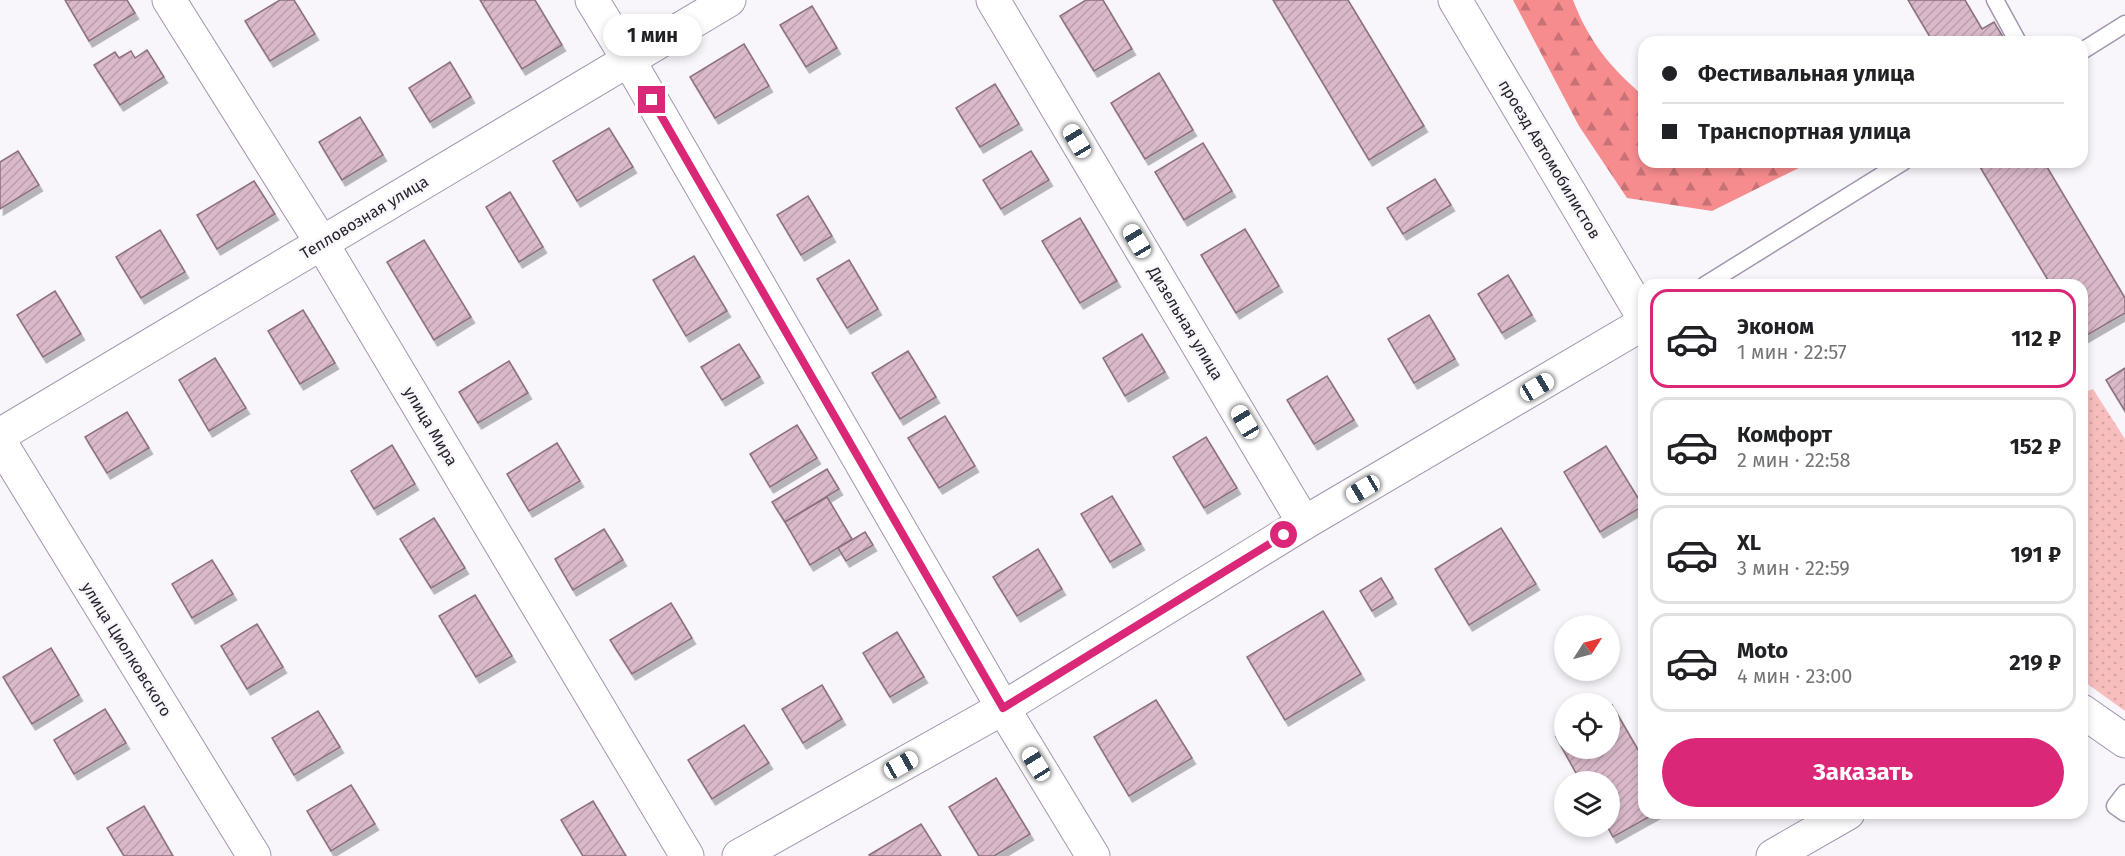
<!DOCTYPE html>
<html lang="ru">
<meta charset="utf-8">
<style>
:root{--surface:#fff;--page:#f2f2f2;--text:#202124;--muted:#757577;--line:#e0e0e0;--accent:#db2777}
body{margin:0;font-family:"Fira Sans",sans-serif;background:var(--page);color:var(--text);height:100vh;display:flex;flex-direction:column;font-size:22px;white-space:nowrap}
*{box-sizing:border-box;margin:0}
p{font-size:20px;color:var(--muted)}
.icon{flex:none;width:33px;height:33px;fill:none;stroke:currentColor;stroke-width:2;stroke-linecap:round;stroke-linejoin:round}
.map{position:relative;flex:1;overflow:hidden}
.sheet{position:absolute;left:1638px;top:279px;width:450px;height:540px;display:flex;flex-direction:column;background:var(--surface);border-radius:18px;box-shadow:0 3px 9px #0003}
.sheet>*{flex:none}
.top-card{position:absolute;left:1638px;top:36px;width:450px;height:132px;border-radius:18px;box-shadow:0 3px 9px #0003;display:grid;align-content:center;height:132px;padding:0 24px;background:var(--surface)}
.needle{width:39px;rotate:54deg}
.fabs{position:absolute;left:1554px;top:615px;display:grid;gap:12px}
.fabs a{display:grid;place-items:center;width:66px;height:66px;border-radius:50%;background:var(--surface);box-shadow:0 3px 9px #0003;font-size:30px}
.end{position:absolute;width:27px;height:27px;margin:-14px;border:8px solid #db2777;background:#fff;box-shadow:0 0 0 3px #fff}
.from{border-radius:50%}
.bubble{position:absolute;height:42px;border-radius:21px;background:var(--surface);box-shadow:0 3px 9px #0003;font-size:20px;font-weight:700;line-height:42px;text-align:center}
.car{position:absolute;width:18px;height:36px;margin:-18px -9px;border-radius:8px;box-shadow:0 0 4px 2px #0007;background:linear-gradient(#fff 24%,#345 0 40%,#fff 0 76%,#345 0 86%,#fff 0)}
.top-card b{display:flex;align-items:center;gap:21px;height:57px;font-size:22px}
.top-card b+b{border-top:2px solid var(--line)}
.top-card i{width:15px;height:15px;background:var(--text)}
ul{padding:10px 0 0;list-style:none}
li{display:flex;align-items:center;gap:18px;height:99px;margin:0 12px 9px;padding:0 12px;border:3px solid var(--line);border-radius:18px}
li div{flex:1}
li b{display:block;font-size:22px}
li em{font-style:normal;font-weight:700}
li.selected{border-color:var(--accent)}
li>.icon{width:54px;height:54px;stroke-width:1.5}
.primary-button{display:flex;gap:12px;margin-top:auto;padding:12px 24px}
.primary-button a{flex:1;height:69px;border-radius:36px;background:var(--accent);color:#fff;font-size:24px;font-weight:700;line-height:69px;text-align:center}
.map>svg:first-child{display:block}
.grass{fill:url(#grass-dots)}
.forest{fill:url(#forest-firs)}
.building{fill:url(#building-hatch);stroke:#8d707f;stroke-width:1.5;filter:url(#shadow)}
.lines{fill:none;stroke-linecap:round;stroke-linejoin:round}
.lane-casing{stroke:#a495af;stroke-width:19}
.street-casing{stroke:#a495af;stroke-width:35}
.lane{stroke:#fff;stroke-width:16}
.street{stroke:#fff;stroke-width:33}
.route{stroke:#db2777;stroke-width:8}
.labels{text-anchor:middle;stroke-width:4.5;stroke-linejoin:round;paint-order:stroke}
.street-label{font-size:16px;fill:#28222c;stroke:#f8f5fb}
</style>
<div class="map">
<svg width="2125" height="856" viewBox="0 0 2125 856">
<defs>
<pattern id="grass-dots" width="8" height="8" patternUnits="userSpaceOnUse" patternTransform="scale(1.5)"><rect width="8" height="8" fill="#f8bdbd"/><path d="M2 2h.1M6 6h.1" fill="none" stroke="#d5a2a3" stroke-width="1.8" stroke-linecap="round"/></pattern>
<pattern id="forest-firs" width="22" height="20" patternUnits="userSpaceOnUse" patternTransform="scale(1.5)"><rect width="22" height="20" fill="#f78c8f"/><path d="M5 1l3.5 6h-7zM16 11l3.5 6h-7z" fill="#c87275"/></pattern>
<pattern id="building-hatch" width="6" height="6" patternUnits="userSpaceOnUse" patternTransform="scale(1.5)"><rect width="6" height="6" fill="#d9b9ca"/><path d="M-1 1l2-2M0 6l6-6M5 7l2-2" fill="none" stroke="#ba9fae"/></pattern>
<filter id="shadow"><feDropShadow dx="3.5" dy="6" stdDeviation="0" flood-color="#0004"/></filter>
</defs>
<rect width="100%" height="100%" fill="#f8f5fb"/>
<path class="grass" d="M2093 389 2125 439V711L2082 680V393Z"/>
<path class="forest" d="M1513 0H1573C1588 40 1611 69 1644 96V162H1811L1712 211 1627 198 1579 126Z"/>
<g class="building">
<path d="M65 0H127L135 13 89 41Z"/>
<path d="M280 0H294L315 34 270 61 245 21Z"/>
<path d="M480 0H535L562 45 522 69Z"/>
<path d="M1086 0H1103L1132 49 1094 71 1060 16Z"/>
<path d="M1273 0H1348L1424 126 1369 160Z"/>
<path d="M1908 0H1965L1982 29 1994 22 2006 42H1978L1976 38 1970 42H1933Z"/>
<path d="M812 6 837 48 806 67 780 25Z"/>
<path d="M744 44 769 86 715 118 690 77Z"/>
<path d="M147 50 164 77 120 105 94 65 115 52 119 58 131 51 135 58Z"/>
<path d="M450 62 471 97 430 122 409 88Z"/>
<path d="M1159 73 1193 130 1145 159 1111 103Z"/>
<path d="M995 84 1019 124 980 147 956 108Z"/>
<path d="M360 117 383 155 342 180 319 142Z"/>
<path d="M609 128 633 167 577 201 553 161Z"/>
<path d="M1203 143 1232 191 1184 220 1155 172Z"/>
<path d="M18 151 39 185 0 209V162Z"/>
<path d="M1031 151 1049 180 1001 209 983 180Z"/>
<path d="M1989 162H2044L2125 298V313L2082 338V285H2051L1980 167Z"/>
<path d="M1435 179 1451 205 1403 234 1387 208Z"/>
<path d="M254 181 275 214 217 249 197 215Z"/>
<path d="M510 192 543 247 519 262 486 207Z"/>
<path d="M808 196 832 236 801 255 777 215Z"/>
<path d="M1080 218 1117 281 1080 303 1042 241Z"/>
<path d="M1245 229 1279 286 1236 313 1201 255Z"/>
<path d="M160 230 185 272 141 298 116 257Z"/>
<path d="M424 240 471 317 434 340 387 262Z"/>
<path d="M694 256 727 311 686 336 653 280Z"/>
<path d="M849 260 878 309 847 328 817 279Z"/>
<path d="M1508 275 1532 315 1502 333 1478 294Z"/>
<path d="M55 291 81 334 43 357 17 315Z"/>
<path d="M303 310 335 363 300 384 268 331Z"/>
<path d="M1429 315 1455 359 1414 383 1388 339Z"/>
<path d="M1142 334 1165 372 1125 396 1103 358Z"/>
<path d="M739 344 760 377 722 400 701 367Z"/>
<path d="M908 351 936 397 900 419 872 373Z"/>
<path d="M215 358 246 408 209 431 179 380Z"/>
<path d="M509 361 528 393 478 423 459 392Z"/>
<path d="M2125 368V411L2106 380Z"/>
<path d="M1327 376 1354 420 1314 444 1287 400Z"/>
<path d="M127 412 149 448 107 473 85 437Z"/>
<path d="M945 416 975 466 939 488 908 438Z"/>
<path d="M797 425 817 458 770 487 750 454Z"/>
<path d="M1206 437 1237 488 1204 508 1173 457Z"/>
<path d="M557 443 580 481 529 511 507 474Z"/>
<path d="M392 445 415 484 374 509 351 471Z"/>
<path d="M1606 446 1643 506 1600 532 1564 472Z"/>
<path d="M827 469 839 489 785 522 772 502Z"/>
<path d="M1112 496 1141 544 1110 562 1081 514Z"/>
<path d="M827 497 852 539 810 565 785 522Z"/>
<path d="M434 518 465 568 431 588 400 539Z"/>
<path d="M1501 528 1536 584 1469 625 1435 569Z"/>
<path d="M604 529 623 560 573 590 555 559Z"/>
<path d="M865 532 873 545 846 561 838 548Z"/>
<path d="M1038 549 1062 589 1017 616 993 577Z"/>
<path d="M212 560 233 594 192 618 172 584Z"/>
<path d="M1381 578 1393 598 1372 611 1360 591Z"/>
<path d="M475 595 512 656 476 677 439 616Z"/>
<path d="M671 603 692 638 632 674 610 640Z"/>
<path d="M1323 611 1361 674 1285 720 1247 657Z"/>
<path d="M257 624 283 667 247 689 221 646Z"/>
<path d="M897 632 924 677 890 697 863 653Z"/>
<path d="M51 648 79 695 32 724 3 677Z"/>
<path d="M822 685 842 719 803 743 782 709Z"/>
<path d="M1156 700 1192 758 1129 796 1094 737Z"/>
<path d="M1612 705 1644 760V813H1656L1613 837 1607 826H1610V782H1581L1556 737 1564 732V748H1610V706Z"/>
<path d="M105 709 126 743 74 774 54 740Z"/>
<path d="M318 711 340 747 294 775 272 738Z"/>
<path d="M744 725 769 763 712 799 688 760Z"/>
<path d="M996 778 1030 834 994 856H979L949 807Z"/>
<path d="M351 785 375 824 331 851 307 811Z"/>
<path d="M593 801 626 856H583L561 820Z"/>
<path d="M144 806 173 856H124L107 828Z"/>
<path d="M921 824 941 856H870L869 855Z"/>
</g>
<g class="lines">
<g class="lane-casing">
<g id="lane">
<path d="M1995 0 2018 42"/>
<path d="M2082 51 2125 24"/>
<path d="M1705 285 1903 162"/>
<path d="M2125 793 2115 806 2125 813"/>
</g>
</g>
<g class="street-casing">
<g id="street">
<path d="M169 0 321 242 687 856"/>
<path d="M592 0 628 59 1003 708 1093 856"/>
<path d="M993 0 1304 523"/>
<path d="M1455 0 1644 318"/>
<path d="M0 435 729 0"/>
<path d="M0 442 254 856"/>
<path d="M2082 711 2125 741"/>
<path d="M739 856 1003 708 1304 523 1644 323"/>
<path d="M1773 856 1848 813"/>
</g>
</g>
<use href="#lane" class="lane"/>
<use href="#street" class="street"/>
</g>
<g class="lines">
<path class="route" d="M652 100 1003 708 1284 535"/>
</g>
<g class="labels">
<g class="street-label">
<text transform="translate(1550 159) rotate(59)" y="6">проезд Автомобилистов</text>
<text transform="translate(364 217) rotate(-31)" y="6">Тепловозная улица</text>
<text transform="translate(1186 323) rotate(59)" y="6">Дизельная улица</text>
<text transform="translate(431 426) rotate(59)" y="6">улица Мира</text>
<text transform="translate(127 649) rotate(58)" y="6">улица Циолковского</text>
</g>
</g>
</svg>
<div class="fabs">
<a><svg class="needle" viewBox="-14 -14 28 28"><path d="M0-13l5 13h-10z" fill="#e53935"/><path d="M0 13l5-13h-10z" fill="#757577"/></svg></a>
<a><svg class="icon" aria-label="locate" viewBox="0 0 24 24"><circle cx="12" cy="12" r="6"/><path d="M12 2v4M12 18v4M2 12h4M18 12h4"/></svg></a>
<a><svg class="icon" aria-label="layers" viewBox="0 0 24 24"><path d="M12 4l9 5-9 5-9-5zM3 14l9 5 9-5"/></svg></a>
</div>
<i class="end from" style="left:1284px;top:535px"></i>
<i class="end" style="left:652px;top:100px"></i>
<div class="bubble" style="left:603px;top:14px;width:99px">1 мин</div>
<i class="car" style="left:1077px;top:141px;rotate:329deg"></i>
<i class="car" style="left:1137px;top:241px;rotate:329deg"></i>
<i class="car" style="left:1537px;top:387px;rotate:59deg"></i>
<i class="car" style="left:1245px;top:422px;rotate:329deg"></i>
<i class="car" style="left:1363px;top:489px;rotate:239deg"></i>
<i class="car" style="left:1036px;top:764px;rotate:328deg"></i>
<i class="car" style="left:901px;top:765px;rotate:61deg"></i>
<div class="top-card">
<b><i class="from"></i>Фестивальная улица</b>
<b><i></i>Транспортная улица</b>
</div>
<section class="sheet">
<ul>
<li class="selected"><svg class="icon" aria-label="car" viewBox="0 0 24 24"><path d="M5 17H2v-5l4-1 3-4h7l3 4 3 1v5h-3M9 17h6M6 11h13"/><circle cx="7" cy="17" r="2"/><circle cx="17" cy="17" r="2"/></svg><div><b>Эконом</b><p>1 мин · 22:57</p></div><em>112 ₽</em></li>
<li><svg class="icon" aria-label="car" viewBox="0 0 24 24"><path d="M5 17H2v-5l4-1 3-4h7l3 4 3 1v5h-3M9 17h6M6 11h13"/><circle cx="7" cy="17" r="2"/><circle cx="17" cy="17" r="2"/></svg><div><b>Комфорт</b><p>2 мин · 22:58</p></div><em>152 ₽</em></li>
<li><svg class="icon" aria-label="car" viewBox="0 0 24 24"><path d="M5 17H2v-5l4-1 3-4h7l3 4 3 1v5h-3M9 17h6M6 11h13"/><circle cx="7" cy="17" r="2"/><circle cx="17" cy="17" r="2"/></svg><div><b>XL</b><p>3 мин · 22:59</p></div><em>191 ₽</em></li>
<li><svg class="icon" aria-label="car" viewBox="0 0 24 24"><path d="M5 17H2v-5l4-1 3-4h7l3 4 3 1v5h-3M9 17h6M6 11h13"/><circle cx="7" cy="17" r="2"/><circle cx="17" cy="17" r="2"/></svg><div><b>Moto</b><p>4 мин · 23:00</p></div><em>219 ₽</em></li>
</ul>
<div class="primary-button"><a>Заказать</a></div>
</section>
</div>
